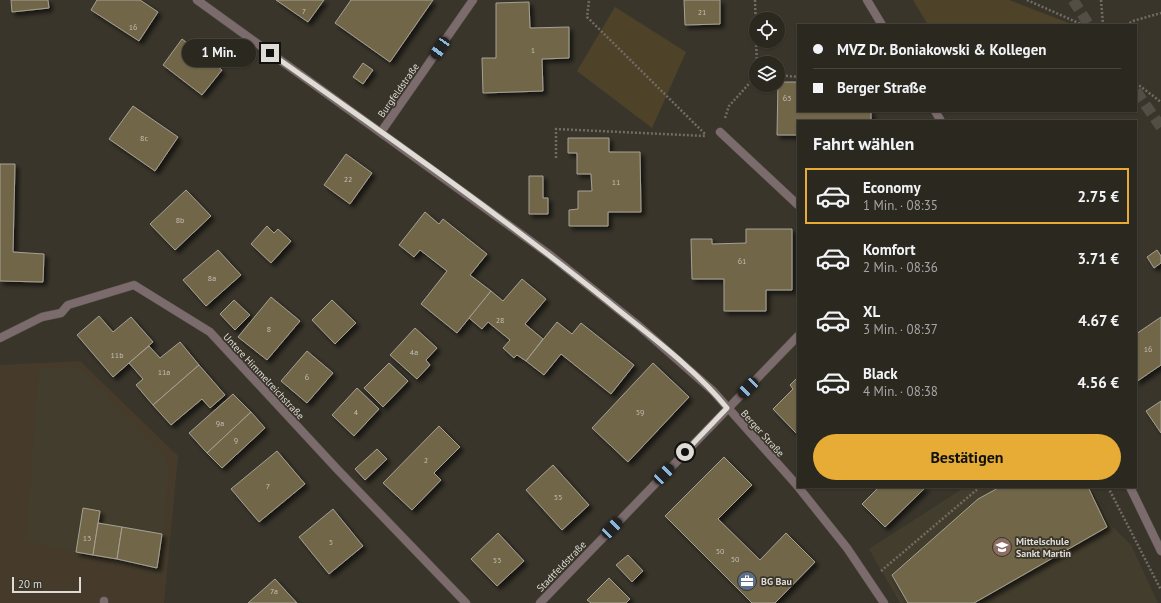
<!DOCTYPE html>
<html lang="de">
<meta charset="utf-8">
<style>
:root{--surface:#2b2820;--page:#37342d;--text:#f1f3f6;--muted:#a6a6a5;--line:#47443e;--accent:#e6ac36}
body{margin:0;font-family:"PT Sans",sans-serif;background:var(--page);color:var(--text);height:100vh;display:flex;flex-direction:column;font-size:15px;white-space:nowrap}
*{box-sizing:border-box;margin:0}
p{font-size:13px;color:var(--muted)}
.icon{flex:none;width:22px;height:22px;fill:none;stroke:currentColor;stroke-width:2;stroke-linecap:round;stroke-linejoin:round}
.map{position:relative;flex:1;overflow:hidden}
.panel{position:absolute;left:797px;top:120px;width:340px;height:368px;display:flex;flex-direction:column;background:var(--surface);border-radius:0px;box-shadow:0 1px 3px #0004,0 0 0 1px var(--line)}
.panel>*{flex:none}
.guide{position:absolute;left:797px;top:24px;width:340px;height:88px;border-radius:0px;box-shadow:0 1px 3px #0004,0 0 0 1px var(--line);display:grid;align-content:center;height:88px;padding:0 16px;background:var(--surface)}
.buttons{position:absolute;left:749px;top:12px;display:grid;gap:8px}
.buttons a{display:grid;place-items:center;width:36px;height:36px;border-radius:50%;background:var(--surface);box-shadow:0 1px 3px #0004,0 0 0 1px var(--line);font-size:20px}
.scale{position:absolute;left:12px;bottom:10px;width:69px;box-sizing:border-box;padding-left:4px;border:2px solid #dfdcd6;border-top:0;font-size:11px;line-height:14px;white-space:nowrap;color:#dfdcd6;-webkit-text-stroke:3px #39352b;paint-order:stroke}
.end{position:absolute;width:18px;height:18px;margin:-9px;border:5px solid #dfdcd6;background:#111;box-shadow:0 0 0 2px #111}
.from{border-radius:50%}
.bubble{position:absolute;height:28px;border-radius:14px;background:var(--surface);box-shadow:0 1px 3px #0004,0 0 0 1px var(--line);font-size:13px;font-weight:700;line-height:28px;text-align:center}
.car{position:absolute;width:12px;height:24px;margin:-12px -6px;border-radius:5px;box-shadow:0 0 3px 1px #0007;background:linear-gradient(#222 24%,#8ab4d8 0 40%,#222 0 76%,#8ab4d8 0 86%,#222 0)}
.guide b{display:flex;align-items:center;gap:14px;height:38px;font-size:15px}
.guide b+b{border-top:1px solid var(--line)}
.guide i{width:10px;height:10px;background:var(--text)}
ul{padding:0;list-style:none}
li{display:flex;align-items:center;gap:12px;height:56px;margin:0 8px 6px;padding:0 8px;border:2px solid transparent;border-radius:0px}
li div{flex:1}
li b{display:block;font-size:15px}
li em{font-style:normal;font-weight:700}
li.current{border-color:var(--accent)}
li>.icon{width:36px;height:36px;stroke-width:1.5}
h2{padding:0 16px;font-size:18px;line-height:48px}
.primary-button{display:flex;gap:8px;margin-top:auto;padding:8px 16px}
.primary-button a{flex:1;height:46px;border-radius:24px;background:var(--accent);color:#111;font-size:16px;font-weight:700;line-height:46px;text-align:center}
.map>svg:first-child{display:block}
.commercial{fill:#463b2b}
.built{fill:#433d2d}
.green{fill:#4e4328}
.building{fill:#726648;stroke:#a6a195;filter:url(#shadow)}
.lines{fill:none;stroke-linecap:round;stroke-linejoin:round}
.trunk-tunnel{stroke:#524e45;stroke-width:11;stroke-dasharray:11 5.5;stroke-linecap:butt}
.service-casing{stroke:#57534a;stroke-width:9}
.minor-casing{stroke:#57534a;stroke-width:9}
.tertiary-casing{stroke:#57534a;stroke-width:9}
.path{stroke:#716d65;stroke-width:2.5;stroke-dasharray:2 2;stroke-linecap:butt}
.service{stroke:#7c6b6d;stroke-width:8}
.minor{stroke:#7c6b6d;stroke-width:8}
.tertiary{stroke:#7c6b6d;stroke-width:8}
.route{stroke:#dfdcd6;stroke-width:5}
.labels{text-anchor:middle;stroke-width:3.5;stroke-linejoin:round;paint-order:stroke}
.number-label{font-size:8px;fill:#c4beb2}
.street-label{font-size:10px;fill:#dfdcd6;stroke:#39352b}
.poi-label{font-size:10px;font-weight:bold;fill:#dfdcd6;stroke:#39352b;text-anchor:start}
</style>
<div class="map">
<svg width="1161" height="603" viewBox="0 0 1161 603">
<defs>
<filter id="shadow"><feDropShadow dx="3.5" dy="3.5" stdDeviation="2" flood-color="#0009"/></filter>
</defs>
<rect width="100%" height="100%" fill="#39352b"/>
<path class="commercial" d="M80 361 178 456 164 603H0V365Z"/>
<g class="built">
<path d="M78 367 166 458 169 469 160 577 26 539 39 369Z"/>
<path d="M965 487H1093L1112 526 1131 545 1158 603H900L869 549Z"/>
</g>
<g class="green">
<path d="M913 0H1009L1074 25H928Z"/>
<path d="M615 7 686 52 652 128 577 71Z"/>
</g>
<g class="building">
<path d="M11 0H48L49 8 12 12Z"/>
<path d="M97 0H140L158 12 139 41 91 10Z"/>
<path d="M276 0H324L308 22Z"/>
<path d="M351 0H433L390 62 335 23Z"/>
<path d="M684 0H720V24L685 25Z"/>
<path d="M529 2 530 28 569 27V58L542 59 543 91 483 93 482 58H496V3Z"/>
<path d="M182 39 222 70 202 95 163 65Z"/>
<path d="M363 63 373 70 363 84 353 77Z"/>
<path d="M778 82H798V111H871V121H798V135H777Z"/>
<path d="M133 106 178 137 155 171 109 139Z"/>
<path d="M568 138H609V152H640L641 212H608V226H569V210L578 209V191H592L591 174H577V153H568Z"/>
<path d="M346 154 372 173 350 204 324 185Z"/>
<path d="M0 164H15L13 252 44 254 43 282 0 281Z"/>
<path d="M529 176H543V198H548V214H529Z"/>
<path d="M186 190 211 216 175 250 150 224Z"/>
<path d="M425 212 439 224 443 219 487 254 470 275 491 291 457 333 421 304 447 271 420 250 414 257 399 245Z"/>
<path d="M267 226 274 233 278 229 291 241 271 263 251 244Z"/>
<path d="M746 229H792V290H766V311H724V279H692L691 239H712V244L746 243Z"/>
<path d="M218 250 241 275 206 306 183 280Z"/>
<path d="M1157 250 1161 256V263L1154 268 1147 257Z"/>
<path d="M522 279 546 299 525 324 543 339 526 361 517 355 514 358 503 348 510 340 488 322 482 329 469 318 491 291 503 301Z"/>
<path d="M271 297 300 321 267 360 238 337Z"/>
<path d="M234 300 250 315 235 330 220 314Z"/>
<path d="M332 300 356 323 335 344 312 320Z"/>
<path d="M99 316 113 332 131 317 153 342 113 377 77 335Z"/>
<path d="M1161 317V365L1136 382V334Z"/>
<path d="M557 322 572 334 581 323 634 365 611 394 561 354 544 375 526 361Z"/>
<path d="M415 328 437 348 426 360 430 365 417 379 390 355Z"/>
<path d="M180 342 199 365 153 405 136 385 143 379 129 363 149 346 160 358Z"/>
<path d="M307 351 333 373 307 403 281 381Z"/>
<path d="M389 363 408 381 383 407 364 388Z"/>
<path d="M653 363 689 397 628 462 592 428Z"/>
<path d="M199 365 225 395 210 408 202 399 171 425 153 405Z"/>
<path d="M798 377V431L796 433 773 409 793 389 790 385Z"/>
<path d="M357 388 379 409 354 436 332 415Z"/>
<path d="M233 394 251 412 207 453 189 433Z"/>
<path d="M1161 401V433L1146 411Z"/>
<path d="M251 412 265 428 222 468 207 453Z"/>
<path d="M439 426 460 447 434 473 441 480 412 510 383 483Z"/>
<path d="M377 449 387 459 365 480 355 469Z"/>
<path d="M277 451 305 484 259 522 231 489Z"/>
<path d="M724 457 752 485 718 519 760 560 786 533 815 562 775 603H752L665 516Z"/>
<path d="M553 465 589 505 562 530 526 490Z"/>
<path d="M879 487H926L885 527 862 504Z"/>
<path d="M1000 487H1088L1107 527 974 603H908L892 575 978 499Z"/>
<path d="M83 508 100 511 93 555 76 552Z"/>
<path d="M333 509 363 546 329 574 299 537Z"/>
<path d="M98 523 122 527 117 559 93 555Z"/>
<path d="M122 527 162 534 157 568 117 559Z"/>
<path d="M498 533 524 561 497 586 471 559Z"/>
<path d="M628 555 643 571 632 582 616 565Z"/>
<path d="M609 578 630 599 626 603H591L587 600Z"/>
<path d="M275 579 297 603H248Z"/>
</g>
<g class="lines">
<g class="trunk-tunnel">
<path d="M1073 0 1089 25"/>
<path d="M1136 91 1161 127"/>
</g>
<g class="service-casing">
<g id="service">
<path d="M720 132 798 205"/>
<path d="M104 603V601"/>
</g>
</g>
<g class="minor-casing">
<g id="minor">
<path d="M197 0 550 255 639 326 713 391 795 483 847 548 884 603"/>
<path d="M381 132 473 0"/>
<path d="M0 338 42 317 61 313 68 305 134 285 210 332 337 469 466 603"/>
<path d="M540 603 798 336"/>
</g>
</g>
<g class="tertiary-casing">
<g id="tertiary">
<path d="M867 0 882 25"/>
<path d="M935 111 941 121"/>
<path d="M1130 487 1161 551"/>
</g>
</g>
<g class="path">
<path d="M755 0 756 33"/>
<path d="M1027 0 1083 25"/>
<path d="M1101 0 1103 25"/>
<path d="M589 1 587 17 705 134"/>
<path d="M1126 25 1133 21 1161 13"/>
<path d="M756 41 757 63"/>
<path d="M778 75 798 77"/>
<path d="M1136 83 1161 102"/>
<path d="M725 118 729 106 756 76"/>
<path d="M556 158V129L706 136"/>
<path d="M1108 487 1161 590"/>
<path d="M881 571 980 487"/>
</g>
<use href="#service" class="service"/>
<use href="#minor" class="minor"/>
<use href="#tertiary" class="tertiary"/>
</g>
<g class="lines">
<path class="route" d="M270 53C383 133 498 213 606 300 645 332 696 369 727 408L685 452"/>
</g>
<defs>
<g id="school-disc" transform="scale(1)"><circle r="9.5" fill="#8d6e63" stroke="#39352b"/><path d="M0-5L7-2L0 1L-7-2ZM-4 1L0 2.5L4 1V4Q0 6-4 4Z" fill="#fff"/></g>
<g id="office-disc" transform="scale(1)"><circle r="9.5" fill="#5c6f8a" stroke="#39352b"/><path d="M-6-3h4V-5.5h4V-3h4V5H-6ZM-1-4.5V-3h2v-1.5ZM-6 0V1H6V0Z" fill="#fff"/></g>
</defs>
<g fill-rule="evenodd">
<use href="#school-disc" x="1002" y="547"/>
<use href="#office-disc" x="747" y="581"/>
</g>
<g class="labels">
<g class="number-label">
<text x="304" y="14">7</text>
<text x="702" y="15">21</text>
<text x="133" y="30">16</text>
<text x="533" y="53">1</text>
<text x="787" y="101">63</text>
<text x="144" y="141">8c</text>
<text x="348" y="182">22</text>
<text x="616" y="185">11</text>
<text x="180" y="223">8b</text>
<text x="742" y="264">61</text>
<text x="212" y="281">8a</text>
<text x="500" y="323">28</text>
<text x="269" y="332">8</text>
<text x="1148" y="352">16</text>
<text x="414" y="355">4a</text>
<text x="117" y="358">11b</text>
<text x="164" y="375">11a</text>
<text x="307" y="380">6</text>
<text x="356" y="415">4</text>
<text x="640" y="415">59</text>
<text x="220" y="426">9a</text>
<text x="236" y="443">9</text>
<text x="426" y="463">2</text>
<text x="268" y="489">7</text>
<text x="558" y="500">55</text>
<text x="87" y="541">13</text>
<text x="331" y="545">5</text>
<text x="720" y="554">50</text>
<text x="735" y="562">50</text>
<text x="497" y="563">53</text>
<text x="274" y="594">7a</text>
</g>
<g class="street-label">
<text transform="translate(398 90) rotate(-55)" y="4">Burgfeldstraße</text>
<text transform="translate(264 376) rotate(47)" y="4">Untere Himmelreichstraße</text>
<text transform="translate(763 433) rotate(48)" y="4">Berger Straße</text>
<text transform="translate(561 566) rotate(-46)" y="4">Stadtfeldstraße</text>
</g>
<g class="poi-label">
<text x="1016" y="545">Mittelschule<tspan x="1016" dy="12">Sankt Martin</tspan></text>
<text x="761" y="585">BG Bau</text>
</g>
</g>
</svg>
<div class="buttons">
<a><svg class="icon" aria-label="locate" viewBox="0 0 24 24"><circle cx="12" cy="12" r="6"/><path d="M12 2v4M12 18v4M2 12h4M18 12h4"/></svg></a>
<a><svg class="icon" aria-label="layers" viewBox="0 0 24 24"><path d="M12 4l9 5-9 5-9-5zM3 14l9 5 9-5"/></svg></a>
</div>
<div class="scale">20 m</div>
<i class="end from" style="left:685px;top:452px"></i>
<i class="end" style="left:270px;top:53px"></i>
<div class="bubble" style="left:182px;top:39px;width:74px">1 Min.</div>
<i class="car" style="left:440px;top:48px;rotate:215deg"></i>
<i class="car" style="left:748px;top:388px;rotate:225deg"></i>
<i class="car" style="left:664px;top:474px;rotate:44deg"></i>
<i class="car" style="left:612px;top:528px;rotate:44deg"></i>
<div class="guide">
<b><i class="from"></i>MVZ Dr. Boniakowski &amp; Kollegen</b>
<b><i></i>Berger Straße</b>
</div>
<section class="panel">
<h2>Fahrt wählen</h2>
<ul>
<li class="current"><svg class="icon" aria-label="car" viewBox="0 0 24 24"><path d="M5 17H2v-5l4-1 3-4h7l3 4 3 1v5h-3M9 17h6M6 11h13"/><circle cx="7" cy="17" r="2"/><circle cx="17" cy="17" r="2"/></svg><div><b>Economy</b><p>1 Min. · 08:35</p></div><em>2.75 €</em></li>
<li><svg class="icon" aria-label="car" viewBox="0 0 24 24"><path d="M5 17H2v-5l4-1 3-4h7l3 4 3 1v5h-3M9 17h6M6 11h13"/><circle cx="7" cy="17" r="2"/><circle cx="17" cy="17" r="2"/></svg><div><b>Komfort</b><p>2 Min. · 08:36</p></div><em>3.71 €</em></li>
<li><svg class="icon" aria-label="car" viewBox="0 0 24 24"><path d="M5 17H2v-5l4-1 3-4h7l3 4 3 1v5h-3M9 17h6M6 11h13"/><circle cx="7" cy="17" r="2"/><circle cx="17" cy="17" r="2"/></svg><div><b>XL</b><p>3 Min. · 08:37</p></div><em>4.67 €</em></li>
<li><svg class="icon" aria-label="car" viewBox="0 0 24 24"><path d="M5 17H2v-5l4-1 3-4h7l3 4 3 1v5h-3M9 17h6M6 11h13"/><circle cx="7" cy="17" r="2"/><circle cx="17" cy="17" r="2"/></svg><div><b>Black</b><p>4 Min. · 08:38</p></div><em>4.56 €</em></li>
</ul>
<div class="primary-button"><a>Bestätigen</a></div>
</section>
</div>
